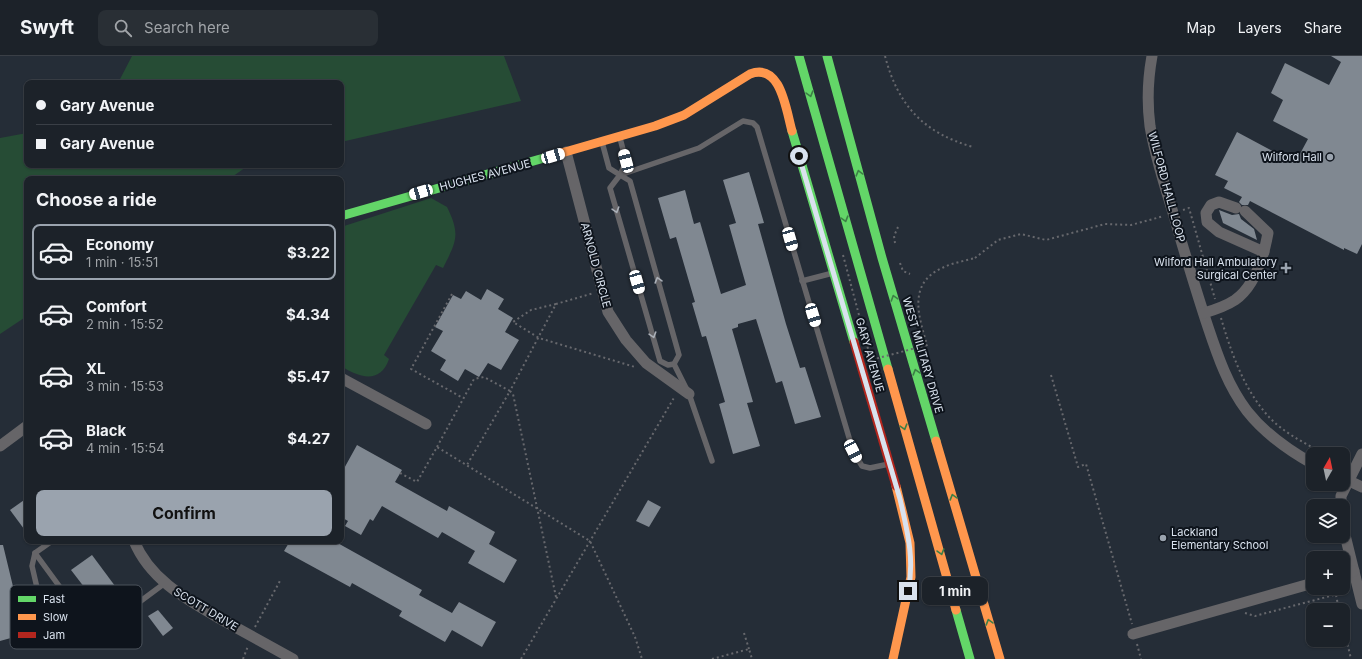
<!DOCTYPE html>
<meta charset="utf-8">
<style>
:root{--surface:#1c2229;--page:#292f35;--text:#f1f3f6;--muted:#a0a4a8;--line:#3a3f46;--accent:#9aa3ae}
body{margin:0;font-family:Inter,sans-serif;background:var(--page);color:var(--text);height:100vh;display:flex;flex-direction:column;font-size:15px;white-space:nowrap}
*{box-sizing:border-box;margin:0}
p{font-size:13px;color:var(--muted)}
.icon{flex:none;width:22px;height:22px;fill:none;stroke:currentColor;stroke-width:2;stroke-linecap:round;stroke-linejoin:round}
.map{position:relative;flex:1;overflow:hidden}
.sheet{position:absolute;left:24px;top:120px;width:320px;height:368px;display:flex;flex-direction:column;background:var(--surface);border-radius:8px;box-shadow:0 1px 3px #0004,0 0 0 1px var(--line)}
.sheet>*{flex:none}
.guide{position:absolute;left:24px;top:24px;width:320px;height:88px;border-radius:8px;box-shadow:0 1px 3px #0004,0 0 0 1px var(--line);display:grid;align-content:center;height:88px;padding:0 12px;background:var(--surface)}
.needle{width:26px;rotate:9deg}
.buttons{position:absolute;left:1306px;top:391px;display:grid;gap:8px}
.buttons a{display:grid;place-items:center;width:44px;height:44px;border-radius:8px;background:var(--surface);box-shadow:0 1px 3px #0004,0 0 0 1px var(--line);font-size:20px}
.end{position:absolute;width:18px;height:18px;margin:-9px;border:5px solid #d9e2ee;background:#111;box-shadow:0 0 0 2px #111}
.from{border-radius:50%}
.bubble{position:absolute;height:28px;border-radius:8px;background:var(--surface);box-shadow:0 1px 3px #0004,0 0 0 1px var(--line);font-size:13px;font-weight:700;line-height:28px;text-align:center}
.car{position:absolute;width:12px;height:24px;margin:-12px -6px;border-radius:5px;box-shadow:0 0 3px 1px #0007;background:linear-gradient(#fff 24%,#345 0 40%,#fff 0 76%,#345 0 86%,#fff 0)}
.guide b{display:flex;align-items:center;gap:14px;height:38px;font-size:15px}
.guide b+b{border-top:1px solid var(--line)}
.guide i{width:10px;height:10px;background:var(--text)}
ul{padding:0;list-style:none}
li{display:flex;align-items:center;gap:12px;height:56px;margin:0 8px 6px;padding:0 4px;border:2px solid transparent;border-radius:8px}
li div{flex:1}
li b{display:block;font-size:15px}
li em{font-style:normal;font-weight:700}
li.selected{border-color:var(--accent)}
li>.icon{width:36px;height:36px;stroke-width:1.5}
h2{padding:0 12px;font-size:18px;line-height:48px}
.button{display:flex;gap:8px;margin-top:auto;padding:8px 12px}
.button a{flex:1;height:46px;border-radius:8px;background:var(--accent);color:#111;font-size:16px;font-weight:700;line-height:46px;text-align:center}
header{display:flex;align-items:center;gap:24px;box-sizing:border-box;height:56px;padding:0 20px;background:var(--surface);border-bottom:1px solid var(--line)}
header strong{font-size:19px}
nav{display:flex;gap:22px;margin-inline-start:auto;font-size:14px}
.search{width:280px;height:36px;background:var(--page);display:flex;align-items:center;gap:10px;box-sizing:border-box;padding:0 14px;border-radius:8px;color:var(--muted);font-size:15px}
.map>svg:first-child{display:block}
.green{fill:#264c35}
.building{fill:#808891}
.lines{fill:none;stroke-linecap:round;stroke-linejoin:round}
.path{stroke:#67686d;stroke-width:2;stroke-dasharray:2 3;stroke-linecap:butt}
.lane{stroke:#666568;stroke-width:5.5}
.street{stroke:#666568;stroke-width:11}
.fast{stroke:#63d668;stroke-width:9}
.slow{stroke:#ff974d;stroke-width:9}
.jam{stroke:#b3261e;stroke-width:9}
.path-bridge{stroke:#67686d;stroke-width:2;stroke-dasharray:2 3;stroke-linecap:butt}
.oneway{stroke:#3d7f46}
.oneway2{stroke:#abb0b8}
.route{stroke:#d9e2ee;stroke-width:5}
.poi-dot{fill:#9aa3ae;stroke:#0e141c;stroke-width:1.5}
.labels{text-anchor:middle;stroke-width:4;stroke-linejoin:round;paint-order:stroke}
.poi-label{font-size:11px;fill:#d9e2ee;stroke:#0e141c;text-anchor:end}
.street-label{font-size:11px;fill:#d9e2ee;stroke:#0e141c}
.key{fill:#0e141c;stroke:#4b525b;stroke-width:1}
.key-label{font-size:11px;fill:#d9e2ee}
</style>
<header>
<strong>Swyft</strong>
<div class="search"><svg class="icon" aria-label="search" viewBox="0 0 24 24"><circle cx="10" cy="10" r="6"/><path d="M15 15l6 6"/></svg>Search here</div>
<nav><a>Map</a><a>Layers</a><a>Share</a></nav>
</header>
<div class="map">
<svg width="1362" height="603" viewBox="0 0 1362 603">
<rect width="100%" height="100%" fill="#252d37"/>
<g class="green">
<path d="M132 0H504L521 45 341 86V27H118Z"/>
<path d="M27 77V109H249L229 123H27V260L0 278V82Z"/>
<path d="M431 142 447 151C461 179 456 186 443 212L436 209 384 299 389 303C380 329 358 321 341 310V171Z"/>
</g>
<g class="building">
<path d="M1331 0H1362V188L1357 198 1344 192V194L1250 145 1248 149H1242L1239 146 1242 141 1224 132 1228 125 1215 119 1237 76 1295 107 1308 83 1273 65 1283 44 1271 37 1285 7 1329 29 1341 6Z"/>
<path d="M749 116 764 167 758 168 786 268 800 312 805 311 821 361 795 368 782 325 776 327 756 263 738 268V271L732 273 753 346 747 347 760 390 733 398 719 348 725 346 706 280 702 281 692 247 695 246 676 181 670 183 658 142 685 134 694 168 700 166 721 238 746 229 729 169 736 167 723 124Z"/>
<path d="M1219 154 1232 159 1239 158 1241 163 1254 173 1257 184 1223 167Z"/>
<path d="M487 233 504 243 498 253 513 262 505 276 519 284 501 314 488 307 479 321 465 313 458 325 440 314 446 304 431 295 443 275 435 271 453 239 461 243 466 235 481 244Z"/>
<path d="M357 389 402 414 395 426 447 455 449 450 495 476 489 488 517 504 504 527 468 507 475 495 442 476 438 482 382 450 373 465 370 463 361 479 345 470 348 465 341 461V418Z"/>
<path d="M27 442V477L10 454Z"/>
<path d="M648 444 661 451 649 471 636 465Z"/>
<path d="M290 485H334L422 534 419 539 452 557 459 546 496 566 482 591 452 574 445 586 399 560 402 555 352 527 350 531 284 495Z"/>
<path d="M0 489H3L17 547 11 548 18 580 0 585Z"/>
<path d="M92 499 118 534 98 549 71 514Z"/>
<path d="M158 554 173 572 163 580 148 560Z"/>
</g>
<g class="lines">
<g class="path">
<path d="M885 0C898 50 924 77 973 91"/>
<path d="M1183 154 1189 152 1215 243"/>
<path d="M895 187 894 180 898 171"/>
<path d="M975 202 998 184 1021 178 1046 184 1105 168 1131 169 1164 160"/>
<path d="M900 207 903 215 910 218"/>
<path d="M452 238 411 313 463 342"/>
<path d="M556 248 531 254 513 266 539 282 635 311"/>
<path d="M1221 262C1231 296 1244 334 1269 361 1284 377 1306 388 1325 398"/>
<path d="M1051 319 1078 411 1086 408 1132 568"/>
<path d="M437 391 474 323 484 321 510 335 467 409"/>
<path d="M400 417 417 426 437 391 590 485 635 581 642 603"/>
<path d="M1336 539 1339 554"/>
<path d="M556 541 513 338 510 335 556 248 594 237"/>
<path d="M1245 557 1255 560 1349 535"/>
<path d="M1343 569 1351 603"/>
<path d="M255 571 281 523"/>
<path d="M744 577 749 593"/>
<path d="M1137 588 1141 603"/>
<path d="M243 603 248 590"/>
<path d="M521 603 675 340"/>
<path d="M712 603 749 593 752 603"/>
</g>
<g class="lane">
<path d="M602 86 609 112 620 119 626 105 620 82"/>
<path d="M620 119 630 125 679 299 674 308 668 309 660 305 610 132 620 119 699 92 743 65 753 67 757 71 853 395 862 410 870 412 889 408"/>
<path d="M802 225 833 217"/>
<path d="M674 308 689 338 712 405"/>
<path d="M52 485 35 497 32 510 47 575 86 581 95 579 165 527"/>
<path d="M35 497 95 579"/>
</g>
<g class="street">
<path d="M1152 0C1148 22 1147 47 1150 70 1156 107 1170 144 1180 181 1189 211 1198 241 1208 271 1218 301 1228 330 1247 355 1265 378 1288 394 1313 408"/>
<path d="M566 96 608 256 626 284 646 307 689 338"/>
<path d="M1236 152 1219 146 1211 149 1206 157 1207 166 1219 176 1264 196"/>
<path d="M1204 257C1214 254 1226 250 1235 244 1255 230 1264 199 1268 177L1245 155"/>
<path d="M341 322 426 368"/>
<path d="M0 390 27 370"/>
<path d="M1343 422 1362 431"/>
<path d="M1341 450V440L1362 398"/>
<path d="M1343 471 1362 548"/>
<path d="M134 485C151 526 190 545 226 566 248 578 271 591 293 603"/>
<path d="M1343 519 1354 515"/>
<path d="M1133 578 1313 527"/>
</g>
<g class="fast">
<path d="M799 0 888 313"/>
<path d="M827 0 882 202 936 385"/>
<path d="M792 75 854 286"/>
<path d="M341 160 558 98"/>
<path d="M956 554 970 603"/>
</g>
<g class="slow">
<path d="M558 98 655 70 684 59 750 18C781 6 786 54 792 75"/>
<path d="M888 313 956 554"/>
<path d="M936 385 1000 603"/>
<path d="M893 603 911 521 910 487 896 430"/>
</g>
<path class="jam" d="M854 286 896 430"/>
<path class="path-bridge" d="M843 199 871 304 927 289C919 261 907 228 942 212 952 207 964 205 975 202"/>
</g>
<defs><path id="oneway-chevron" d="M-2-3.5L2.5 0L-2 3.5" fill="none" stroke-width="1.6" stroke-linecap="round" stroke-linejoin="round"/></defs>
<g class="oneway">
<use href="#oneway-chevron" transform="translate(810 38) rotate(74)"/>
<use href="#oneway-chevron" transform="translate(859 117) rotate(-105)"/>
<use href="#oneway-chevron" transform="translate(845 163) rotate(74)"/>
<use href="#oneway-chevron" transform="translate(894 242) rotate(-107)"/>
<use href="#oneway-chevron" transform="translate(916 316) rotate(-106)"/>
<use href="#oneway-chevron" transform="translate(904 371) rotate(74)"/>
<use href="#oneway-chevron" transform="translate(953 441) rotate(-106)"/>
<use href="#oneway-chevron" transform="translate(941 496) rotate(74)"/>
<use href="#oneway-chevron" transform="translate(989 566) rotate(-106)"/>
</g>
<g class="oneway2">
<use href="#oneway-chevron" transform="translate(616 154) rotate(73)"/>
<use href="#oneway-chevron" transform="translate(658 224) rotate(-106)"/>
<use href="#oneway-chevron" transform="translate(653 279) rotate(73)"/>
</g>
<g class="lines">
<path class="route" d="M799 100 900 443C907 474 915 503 908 535"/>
</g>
<g class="poi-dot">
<circle cx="1330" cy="101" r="4"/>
<path d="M1284 206h4v4h4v4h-4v4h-4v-4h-4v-4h4z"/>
<circle cx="1163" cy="482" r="4"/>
</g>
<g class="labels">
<g class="poi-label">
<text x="1322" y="105">Wilford Hall</text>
<text x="1277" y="210">Wilford Hall Ambulatory<tspan x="1277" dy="13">Surgical Center</tspan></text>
<text x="1171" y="480" text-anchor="start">Lackland<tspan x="1171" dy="13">Elementary School</tspan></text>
</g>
<g class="street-label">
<text transform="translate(485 119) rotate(-15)" y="4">HUGHES AVENUE</text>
<text transform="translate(1167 131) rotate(75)" y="4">WILFORD HALL LOOP</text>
<text transform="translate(596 209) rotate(75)" y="4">ARNOLD CIRCLE</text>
<text transform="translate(870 299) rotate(74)" y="4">GARY AVENUE</text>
<text transform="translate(923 299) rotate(74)" y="4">WEST MILITARY DRIVE</text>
<text transform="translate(206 553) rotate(31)" y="4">SCOTT DRIVE</text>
</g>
</g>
<rect x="10" y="529" width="132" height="64" rx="6" class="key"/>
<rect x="18" y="540" width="18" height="6" fill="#63d668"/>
<rect x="18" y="558" width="18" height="6" fill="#ff974d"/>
<rect x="18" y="576" width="18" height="6" fill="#b3261e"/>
<g class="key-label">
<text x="43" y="547">Fast</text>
<text x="43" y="565">Slow</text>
<text x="43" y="583">Jam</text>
</g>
</svg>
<div class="buttons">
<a><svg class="needle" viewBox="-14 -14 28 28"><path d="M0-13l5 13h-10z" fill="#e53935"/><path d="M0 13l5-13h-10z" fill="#a0a4a8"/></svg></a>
<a><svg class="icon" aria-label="layers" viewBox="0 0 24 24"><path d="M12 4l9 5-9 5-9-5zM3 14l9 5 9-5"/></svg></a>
<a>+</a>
<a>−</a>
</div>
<i class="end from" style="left:799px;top:100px"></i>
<i class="end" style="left:908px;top:535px"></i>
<div class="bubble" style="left:922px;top:521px;width:66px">1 min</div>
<i class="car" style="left:553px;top:100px;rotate:74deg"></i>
<i class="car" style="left:626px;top:105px;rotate:345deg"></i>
<i class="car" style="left:421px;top:136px;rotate:254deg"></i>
<i class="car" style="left:790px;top:183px;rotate:164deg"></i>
<i class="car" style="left:637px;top:226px;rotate:164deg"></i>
<i class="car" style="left:813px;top:259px;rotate:163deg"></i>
<i class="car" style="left:853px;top:395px;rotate:153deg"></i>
<div class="guide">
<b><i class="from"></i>Gary Avenue</b>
<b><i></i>Gary Avenue</b>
</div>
<section class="sheet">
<h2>Choose a ride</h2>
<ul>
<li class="selected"><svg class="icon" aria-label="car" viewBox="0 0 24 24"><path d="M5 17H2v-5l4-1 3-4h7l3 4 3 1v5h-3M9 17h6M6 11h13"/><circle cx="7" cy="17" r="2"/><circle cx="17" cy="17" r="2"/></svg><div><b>Economy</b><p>1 min · 15:51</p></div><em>$3.22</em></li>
<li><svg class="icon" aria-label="car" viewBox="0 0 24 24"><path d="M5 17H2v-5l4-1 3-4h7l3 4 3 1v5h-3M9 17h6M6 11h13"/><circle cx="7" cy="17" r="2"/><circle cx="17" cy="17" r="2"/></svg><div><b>Comfort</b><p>2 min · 15:52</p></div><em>$4.34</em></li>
<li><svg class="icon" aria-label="car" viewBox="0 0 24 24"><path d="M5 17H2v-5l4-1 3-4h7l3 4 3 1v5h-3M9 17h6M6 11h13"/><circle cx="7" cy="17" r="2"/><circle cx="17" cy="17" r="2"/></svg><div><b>XL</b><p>3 min · 15:53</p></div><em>$5.47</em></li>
<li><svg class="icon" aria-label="car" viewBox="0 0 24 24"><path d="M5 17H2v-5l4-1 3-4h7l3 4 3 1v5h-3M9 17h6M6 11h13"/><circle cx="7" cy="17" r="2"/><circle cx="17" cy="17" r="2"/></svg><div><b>Black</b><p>4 min · 15:54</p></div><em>$4.27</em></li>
</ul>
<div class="button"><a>Confirm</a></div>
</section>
</div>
